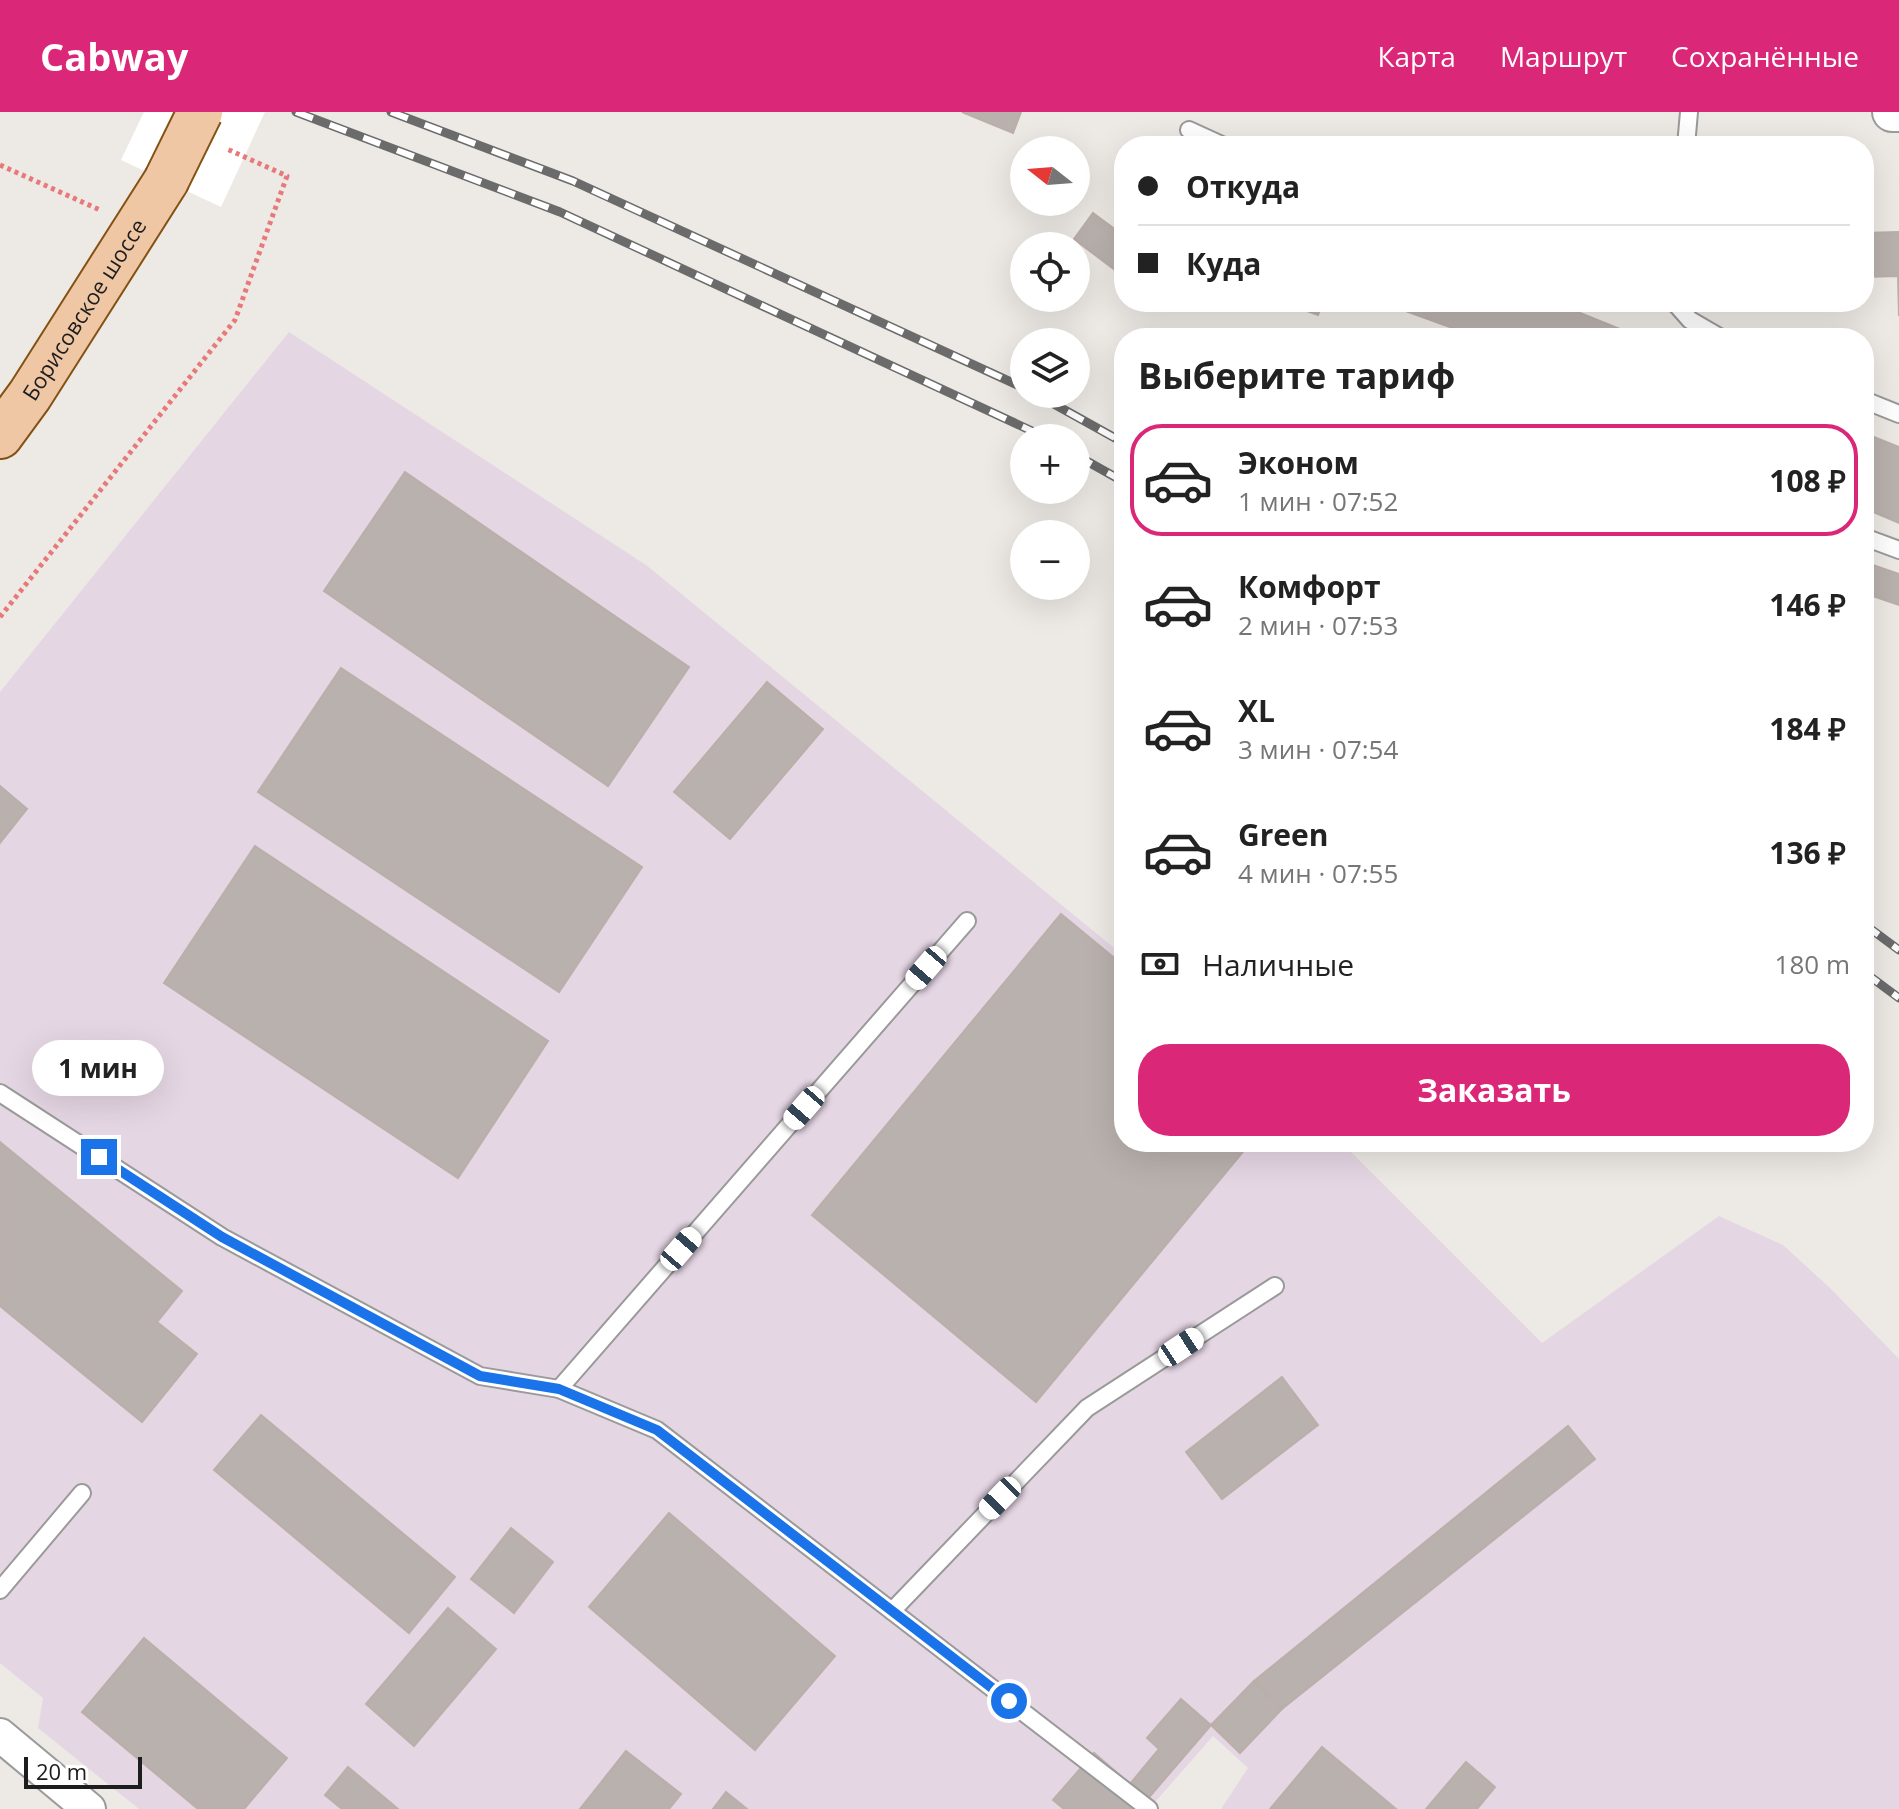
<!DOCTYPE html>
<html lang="ru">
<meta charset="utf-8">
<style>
:root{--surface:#fff;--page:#f2f2f2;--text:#222;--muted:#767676;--line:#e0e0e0;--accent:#db2777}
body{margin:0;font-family:"Open Sans",sans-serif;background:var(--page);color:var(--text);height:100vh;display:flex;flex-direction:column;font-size:30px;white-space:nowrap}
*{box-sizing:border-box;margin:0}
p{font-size:26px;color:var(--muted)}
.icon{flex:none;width:44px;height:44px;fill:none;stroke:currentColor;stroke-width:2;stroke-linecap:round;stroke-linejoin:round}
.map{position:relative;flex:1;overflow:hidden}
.details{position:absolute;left:1114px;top:216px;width:760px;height:824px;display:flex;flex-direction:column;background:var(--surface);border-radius:32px;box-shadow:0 8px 32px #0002}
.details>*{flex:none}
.banner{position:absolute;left:1114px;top:24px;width:760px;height:176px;border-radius:32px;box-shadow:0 8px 32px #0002;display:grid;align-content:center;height:176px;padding:0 24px;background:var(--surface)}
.needle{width:52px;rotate:287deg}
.buttons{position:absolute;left:1010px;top:24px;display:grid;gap:16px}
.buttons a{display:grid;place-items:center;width:80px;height:80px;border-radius:50%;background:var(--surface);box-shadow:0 8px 32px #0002;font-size:40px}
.scale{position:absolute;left:24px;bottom:20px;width:118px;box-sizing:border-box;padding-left:8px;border:4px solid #1d1d1d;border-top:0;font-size:22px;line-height:28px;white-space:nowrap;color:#1d1d1d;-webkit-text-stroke:6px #fff;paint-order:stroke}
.end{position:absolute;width:36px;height:36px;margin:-18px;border:10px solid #1a73e8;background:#fff;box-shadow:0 0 0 4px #fff}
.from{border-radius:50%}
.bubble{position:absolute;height:56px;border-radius:28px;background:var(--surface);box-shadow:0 8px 32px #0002;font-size:26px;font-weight:700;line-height:56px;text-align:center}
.car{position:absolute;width:24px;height:48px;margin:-24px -12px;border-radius:10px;box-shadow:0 0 6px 2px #0007;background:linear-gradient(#fff 24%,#345 0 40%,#fff 0 76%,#345 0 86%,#fff 0)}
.banner b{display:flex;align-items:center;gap:28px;height:76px;font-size:30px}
.banner b+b{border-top:2px solid var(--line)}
.banner i{width:20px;height:20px;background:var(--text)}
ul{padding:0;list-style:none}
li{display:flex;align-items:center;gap:24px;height:112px;margin:0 16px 12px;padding:0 8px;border:4px solid transparent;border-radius:32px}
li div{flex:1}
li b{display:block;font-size:30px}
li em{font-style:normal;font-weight:700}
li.selected{border-color:var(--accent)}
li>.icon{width:72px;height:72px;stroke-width:1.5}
h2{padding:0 24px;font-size:36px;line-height:96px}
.pay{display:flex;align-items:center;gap:20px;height:88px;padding:0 24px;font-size:30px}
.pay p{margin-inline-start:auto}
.cta{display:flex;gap:16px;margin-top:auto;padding:16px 24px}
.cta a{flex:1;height:92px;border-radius:32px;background:var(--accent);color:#fff;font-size:32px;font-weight:700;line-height:92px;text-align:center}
header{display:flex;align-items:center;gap:48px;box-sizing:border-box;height:112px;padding:0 40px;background:var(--accent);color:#fff}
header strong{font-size:38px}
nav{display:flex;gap:44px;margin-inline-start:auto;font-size:28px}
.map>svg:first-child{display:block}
.industrial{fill:#e5d6e4}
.pier{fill:#fff}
.building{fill:#b9b1ad;stroke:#bcaea8;stroke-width:2}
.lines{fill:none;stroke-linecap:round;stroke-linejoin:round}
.service-casing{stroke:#9a9a9a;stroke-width:20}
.minor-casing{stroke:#9a9a9a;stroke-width:36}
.tertiary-casing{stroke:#9a9a9a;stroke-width:42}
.primary-casing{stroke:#835112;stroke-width:48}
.path{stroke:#e8797a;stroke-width:5;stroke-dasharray:4 4;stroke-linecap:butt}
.service{stroke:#fff;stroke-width:16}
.minor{stroke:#fff;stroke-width:32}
.tertiary{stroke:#fff;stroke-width:38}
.primary{stroke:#f0c7a5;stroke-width:44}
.rail-casing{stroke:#6b6b6b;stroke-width:9}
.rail{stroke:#fff;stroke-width:6;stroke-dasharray:18;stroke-linecap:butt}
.primary-bridge-casing{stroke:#835112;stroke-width:48;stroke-linecap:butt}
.primary-bridge{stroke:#f0c7a5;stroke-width:44}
.route{stroke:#1a73e8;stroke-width:10}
.labels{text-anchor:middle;stroke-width:8;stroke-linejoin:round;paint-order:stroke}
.street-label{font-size:22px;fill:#1d1d1d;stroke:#fff}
</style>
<header>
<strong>Cabway</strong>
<nav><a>Карта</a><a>Маршрут</a><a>Сохранённые</a></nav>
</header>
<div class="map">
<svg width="1899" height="1697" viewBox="0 0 1899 1697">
<rect width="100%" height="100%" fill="#ede9e4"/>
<path class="industrial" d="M289 220 646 453 1124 844V1030H1341L1542 1231 1719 1104 1783 1133 1830 1176 1899 1247V1697H1221L1248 1656 1213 1624 1149 1697H139L38 1616 43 1586 0 1551V580Z"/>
<path class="pier" d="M144 0H265L221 95 121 48Z"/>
<g class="building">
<path d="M962 0H1021L1013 21Z"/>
<path d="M1093 101 1124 124V154L1119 161 1074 127Z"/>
<path d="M1899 120V204L1898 164 1864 165V121Z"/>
<path d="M1282 190H1323L1318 203Z"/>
<path d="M1381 190H1553L1642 226H1480Z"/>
<path d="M1864 321 1899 335V411L1864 396Z"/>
<path d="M405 360 689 555 608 674 324 479Z"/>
<path d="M1864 450 1899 462V493L1864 481Z"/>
<path d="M341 556 642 755 559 880 258 680Z"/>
<path d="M767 570 823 617 730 727 674 680Z"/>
<path d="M0 674 27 697 0 731Z"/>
<path d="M255 734 548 929 458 1066 164 871Z"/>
<path d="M1061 802 1124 854V1030H1251L1036 1290 812 1103Z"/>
<path d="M0 1030 182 1179 157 1210 197 1242 142 1310 0 1194Z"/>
<path d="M1282 1265 1318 1313 1222 1387 1186 1340Z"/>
<path d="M261 1303 455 1465 409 1521 214 1358Z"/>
<path d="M1568 1314 1595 1347 1282 1597 1254 1569Z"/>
<path d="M669 1401 835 1544 755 1638 589 1495Z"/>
<path d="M511 1416 553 1450 514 1501 471 1467Z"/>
<path d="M448 1496 496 1537 414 1634 366 1592Z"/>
<path d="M144 1526 287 1646 244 1697H198L82 1600Z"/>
<path d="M1254 1569 1282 1597 1240 1641 1211 1613Z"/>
<path d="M1181 1587 1211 1613 1139 1697H1064L1053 1688 1094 1641 1130 1672 1159 1637 1147 1626Z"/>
<path d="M1322 1635 1396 1697H1270Z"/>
<path d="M626 1639 681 1682 669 1697H580Z"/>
<path d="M1466 1650 1495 1675 1477 1697H1426Z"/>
<path d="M348 1655 398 1697H342L325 1683Z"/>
<path d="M726 1680 747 1697H713Z"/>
</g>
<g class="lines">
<g class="service-casing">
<g id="service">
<path d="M1189 18 1224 34"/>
<path d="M1686 34 1689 0"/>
<path d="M1674 190 1690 208 1721 226"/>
<path d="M1864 288 1899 302"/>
<path d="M1864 425 1899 438"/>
<path d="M0 981 222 1125 480 1264 559 1277 657 1318 1149 1697"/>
<path d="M559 1277 967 809"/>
<path d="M0 1478 82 1381"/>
<path d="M892 1499 1087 1296 1275 1174"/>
</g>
</g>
<g class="minor-casing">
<path id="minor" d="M0 1623 89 1697"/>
</g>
<g class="tertiary-casing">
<path id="tertiary" d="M1892 0H1899"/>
</g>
<g class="primary-casing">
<g id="primary">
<path id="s1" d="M0 324 30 283 166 69"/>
</g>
</g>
<g class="path">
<path d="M0 53 100 98"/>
<path d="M0 505 235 208 287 64 227 37"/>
</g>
<use href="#service" class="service"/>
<use href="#minor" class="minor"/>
<use href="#tertiary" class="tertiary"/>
<use href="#primary" class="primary"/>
<g class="rail-casing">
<g id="rail">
<path d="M296 0 560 100 1047 326"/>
<path d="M391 0 573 69 1024 276"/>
<path d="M1036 282 1124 331"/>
<path d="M1076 343 1124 370"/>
<path d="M1864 812 1899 838"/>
<path d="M1864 860 1899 886"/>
</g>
</g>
<use href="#rail" class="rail"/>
<g class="primary-bridge-casing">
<path id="primary-bridge" d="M166 69 200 0"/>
</g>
<use href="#primary-bridge" class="primary-bridge"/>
</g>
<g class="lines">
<path class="route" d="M99 1045 222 1125 480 1264 559 1277 657 1318 1009 1589"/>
</g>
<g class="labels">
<g class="street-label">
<text dy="8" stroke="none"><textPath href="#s1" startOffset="152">Борисовское шоссе</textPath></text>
</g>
</g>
</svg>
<div class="buttons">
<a><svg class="needle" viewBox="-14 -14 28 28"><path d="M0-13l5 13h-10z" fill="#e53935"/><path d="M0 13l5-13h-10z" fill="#767676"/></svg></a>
<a><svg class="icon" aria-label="locate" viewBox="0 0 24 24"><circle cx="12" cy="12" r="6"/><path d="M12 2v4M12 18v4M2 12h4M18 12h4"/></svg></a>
<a><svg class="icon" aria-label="layers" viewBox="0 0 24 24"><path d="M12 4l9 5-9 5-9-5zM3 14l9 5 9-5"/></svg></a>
<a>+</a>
<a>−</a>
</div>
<div class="scale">20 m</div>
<i class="end from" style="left:1009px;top:1589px"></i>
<i class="end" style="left:99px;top:1045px"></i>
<div class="bubble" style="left:32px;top:928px;width:132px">1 мин</div>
<i class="car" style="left:926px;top:856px;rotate:221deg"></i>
<i class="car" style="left:804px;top:996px;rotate:221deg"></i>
<i class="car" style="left:681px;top:1137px;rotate:41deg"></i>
<i class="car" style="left:1181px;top:1235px;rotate:57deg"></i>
<i class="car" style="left:1000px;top:1386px;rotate:224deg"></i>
<div class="banner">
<b><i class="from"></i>Откуда</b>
<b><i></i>Куда</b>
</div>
<section class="details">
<h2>Выберите тариф</h2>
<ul>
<li class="selected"><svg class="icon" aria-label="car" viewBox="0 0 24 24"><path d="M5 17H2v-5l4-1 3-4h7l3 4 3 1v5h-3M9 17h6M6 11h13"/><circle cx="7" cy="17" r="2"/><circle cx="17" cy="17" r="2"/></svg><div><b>Эконом</b><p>1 мин · 07:52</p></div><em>108 ₽</em></li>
<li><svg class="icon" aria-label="car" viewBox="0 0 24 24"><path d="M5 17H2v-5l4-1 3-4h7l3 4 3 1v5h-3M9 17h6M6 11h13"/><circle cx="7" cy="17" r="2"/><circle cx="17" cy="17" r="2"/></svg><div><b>Комфорт</b><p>2 мин · 07:53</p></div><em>146 ₽</em></li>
<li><svg class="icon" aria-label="car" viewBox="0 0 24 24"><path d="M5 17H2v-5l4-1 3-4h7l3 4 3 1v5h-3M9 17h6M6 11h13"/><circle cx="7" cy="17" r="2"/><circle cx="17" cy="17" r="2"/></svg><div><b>XL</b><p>3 мин · 07:54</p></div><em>184 ₽</em></li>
<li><svg class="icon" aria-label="car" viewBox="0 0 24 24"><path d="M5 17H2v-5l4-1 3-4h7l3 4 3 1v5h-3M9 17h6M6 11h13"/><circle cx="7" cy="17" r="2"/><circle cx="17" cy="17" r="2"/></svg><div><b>Green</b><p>4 мин · 07:55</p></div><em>136 ₽</em></li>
</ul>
<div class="pay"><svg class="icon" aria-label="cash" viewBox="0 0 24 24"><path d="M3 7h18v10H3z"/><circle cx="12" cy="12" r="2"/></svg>Наличные<p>180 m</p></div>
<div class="cta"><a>Заказать</a></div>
</section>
</div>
